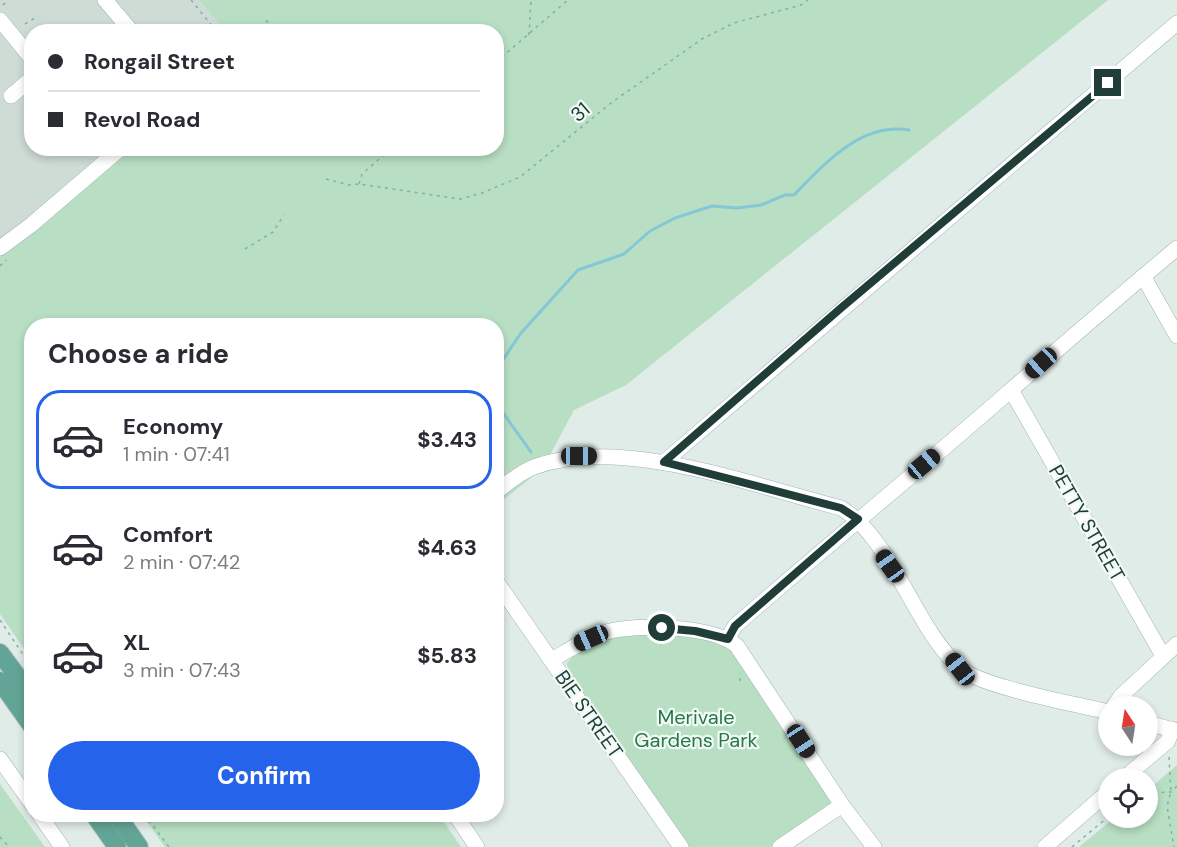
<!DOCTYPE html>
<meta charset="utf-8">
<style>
:root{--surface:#fff;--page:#f7f7f7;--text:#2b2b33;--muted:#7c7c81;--line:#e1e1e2;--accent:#2563eb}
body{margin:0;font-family:"DM Sans",sans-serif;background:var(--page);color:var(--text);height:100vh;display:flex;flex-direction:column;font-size:22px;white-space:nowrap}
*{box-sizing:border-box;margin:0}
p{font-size:20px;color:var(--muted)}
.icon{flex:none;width:33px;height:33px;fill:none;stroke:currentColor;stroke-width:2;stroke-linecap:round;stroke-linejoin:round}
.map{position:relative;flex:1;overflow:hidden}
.panel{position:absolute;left:24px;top:318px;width:480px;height:504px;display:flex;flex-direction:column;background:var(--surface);border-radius:24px;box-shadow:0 3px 9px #0003}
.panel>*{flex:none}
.guide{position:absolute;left:24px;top:24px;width:480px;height:132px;border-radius:24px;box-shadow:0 3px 9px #0003;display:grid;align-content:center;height:132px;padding:0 24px;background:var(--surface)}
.needle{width:39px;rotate:348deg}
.controls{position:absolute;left:1098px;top:696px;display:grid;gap:12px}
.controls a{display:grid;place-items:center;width:60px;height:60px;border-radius:50%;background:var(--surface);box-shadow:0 3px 9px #0003;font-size:30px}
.end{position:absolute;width:27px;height:27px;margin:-14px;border:8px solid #203e37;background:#fff;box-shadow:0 0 0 3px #fff}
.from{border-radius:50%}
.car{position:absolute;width:18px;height:36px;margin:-18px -9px;border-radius:8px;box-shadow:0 0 4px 2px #0007;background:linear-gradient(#222 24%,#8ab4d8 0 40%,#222 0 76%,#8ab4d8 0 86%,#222 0)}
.guide b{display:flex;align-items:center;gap:21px;height:57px;font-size:22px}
.guide b+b{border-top:2px solid var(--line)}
.guide i{width:15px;height:15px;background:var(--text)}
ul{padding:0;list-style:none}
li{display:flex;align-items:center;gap:18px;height:99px;margin:0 12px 9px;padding:0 12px;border:3px solid transparent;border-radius:24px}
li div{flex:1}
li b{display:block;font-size:22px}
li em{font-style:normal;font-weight:700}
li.current{border-color:var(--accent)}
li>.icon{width:54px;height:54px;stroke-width:1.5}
h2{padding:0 24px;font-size:27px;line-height:72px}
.primary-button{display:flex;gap:12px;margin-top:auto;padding:12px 24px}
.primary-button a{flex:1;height:69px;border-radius:36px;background:var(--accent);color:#fff;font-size:24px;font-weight:700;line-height:69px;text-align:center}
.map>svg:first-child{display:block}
.built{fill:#cfdcd6}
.green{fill:#b8dfc3}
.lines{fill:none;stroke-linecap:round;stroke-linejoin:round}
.stream{stroke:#84c7d6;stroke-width:3}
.minor-casing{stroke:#a3b4af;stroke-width:16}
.major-casing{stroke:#c1c9c7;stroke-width:20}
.path{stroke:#7eb3a4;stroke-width:1.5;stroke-dasharray:3 4.5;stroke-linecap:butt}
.minor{stroke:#fff;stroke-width:15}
.major{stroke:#62a596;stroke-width:18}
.route{stroke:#203e37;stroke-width:8}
.labels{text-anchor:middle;stroke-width:4.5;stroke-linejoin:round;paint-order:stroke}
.street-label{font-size:20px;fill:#203e37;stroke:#f1f9f5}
.park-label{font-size:20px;fill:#277849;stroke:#f1f9f5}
</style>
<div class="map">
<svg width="1177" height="847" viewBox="0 0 1177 847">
<rect width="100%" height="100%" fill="#e0ece7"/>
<path class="built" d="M0 0H199L225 31 32 32V148L129 149 13 248 0 256Z"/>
<g class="green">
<path d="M199 0H1108L626 385 574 410 543 468 497 505 496 326H32L31 659 0 614V256L13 248 129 149 496 148V32L225 31Z"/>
<path d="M653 632C682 635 708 637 734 651L832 802 829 808 772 847H688L568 673 567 663C588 638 623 634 653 632Z"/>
<path d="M1177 765V847H1079L1114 818H1148V790Z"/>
<path d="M0 784 45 847H0Z"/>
<path d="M142 815H439L461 847H165Z"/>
</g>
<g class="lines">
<g class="stream">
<path d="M496 370 521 333 578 270 624 254 650 231 675 218 712 206 737 208 761 205 785 195H794C824 164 861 122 909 130"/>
<path d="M496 403 531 452"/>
</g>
<g class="minor-casing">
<g id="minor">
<path d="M105 0 132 32"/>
<path d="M0 20 32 59"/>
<path d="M11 96 32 78"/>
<path d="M0 248 31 225 121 148"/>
<path d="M1143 276 1177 336"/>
<path d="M1011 390 1163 656"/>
<path d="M664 462 1177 23"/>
<path d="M496 492C508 483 520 472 534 467 621 435 754 486 841 508 894 541 913 626 960 668 981 687 1077 704 1108 712"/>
<path d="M496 581 681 847"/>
<path d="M728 638 735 626C826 546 920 470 1011 390 1066 342 1121 295 1177 248"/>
<path d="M552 660C569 650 586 638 606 632 637 624 712 625 737 646L842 805 874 847"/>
<path d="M1114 706 1121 696 1177 644"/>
<path d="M1148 723 1177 731"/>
<path d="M0 759 32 804"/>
<path d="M1124 778 1168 741 1172 729"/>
<path d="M39 814 62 847"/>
<path d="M455 814 477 847"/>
<path d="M780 847 842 805"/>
<path d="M1045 847 1108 792"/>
</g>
</g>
<g class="major-casing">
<g id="major">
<path d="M0 653 32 696"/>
<path d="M0 681 32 726"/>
<path d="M94 814 117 847"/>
<path d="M116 814 139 847"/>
</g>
</g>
<g class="path">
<path d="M191 0 217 32"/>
<path d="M3 5 8 0"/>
<path d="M25 24 38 16"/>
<path d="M255 32 267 21 276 32"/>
<path d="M529 35 531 0"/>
<path d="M496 62 568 0"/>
<path d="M326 179 349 185 359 184 460 199 482 193 520 177 611 103 702 39 734 23 801 5 808 0"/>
<path d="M359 184 362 174 392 148"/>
<path d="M245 249 273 232 284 215"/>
<path d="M0 266 6 260"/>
<path d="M0 620 32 668"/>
<path d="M740 681V673"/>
<path d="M1169 757 1171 792 1167 806 1174 847"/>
<path d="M1148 796 1150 793 1171 792 1177 786"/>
<path d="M135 814 151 823 169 847"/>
<path d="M0 837 9 847"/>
<path d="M1072 847 1108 817"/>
</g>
<use href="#minor" class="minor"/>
<use href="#major" class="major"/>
</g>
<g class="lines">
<path class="route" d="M662 628 695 631 728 639 735 626 858 519 841 508 664 462 841 308 1108 83"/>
</g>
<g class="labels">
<g class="street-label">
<text transform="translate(580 112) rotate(-41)" y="7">31</text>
<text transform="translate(1087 523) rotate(60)" y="7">PETTY STREET</text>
<text transform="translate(589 714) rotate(55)" y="7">BIE STREET</text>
</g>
<g class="park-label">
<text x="696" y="724">Merivale<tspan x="696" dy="23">Gardens Park</tspan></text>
</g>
</g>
</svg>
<div class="controls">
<a><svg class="needle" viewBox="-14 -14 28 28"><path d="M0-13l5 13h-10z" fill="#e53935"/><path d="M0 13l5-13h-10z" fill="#7c7c81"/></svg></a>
<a><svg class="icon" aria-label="locate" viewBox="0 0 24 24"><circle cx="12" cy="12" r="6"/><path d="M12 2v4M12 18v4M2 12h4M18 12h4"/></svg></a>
</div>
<i class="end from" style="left:662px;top:628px"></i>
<i class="end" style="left:1108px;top:83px"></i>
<i class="car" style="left:1041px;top:363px;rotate:228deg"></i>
<i class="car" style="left:579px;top:456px;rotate:90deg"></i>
<i class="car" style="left:924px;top:464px;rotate:50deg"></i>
<i class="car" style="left:890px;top:566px;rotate:325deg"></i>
<i class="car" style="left:591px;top:638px;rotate:246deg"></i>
<i class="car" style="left:960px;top:669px;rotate:322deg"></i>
<i class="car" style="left:801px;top:741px;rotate:147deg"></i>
<div class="guide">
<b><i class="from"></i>Rongail Street</b>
<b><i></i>Revol Road</b>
</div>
<section class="panel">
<h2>Choose a ride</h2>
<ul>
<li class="current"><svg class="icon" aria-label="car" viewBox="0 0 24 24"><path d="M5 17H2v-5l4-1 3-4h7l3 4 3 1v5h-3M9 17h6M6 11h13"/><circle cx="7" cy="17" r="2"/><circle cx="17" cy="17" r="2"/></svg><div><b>Economy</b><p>1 min · 07:41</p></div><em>$3.43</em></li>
<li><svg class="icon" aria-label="car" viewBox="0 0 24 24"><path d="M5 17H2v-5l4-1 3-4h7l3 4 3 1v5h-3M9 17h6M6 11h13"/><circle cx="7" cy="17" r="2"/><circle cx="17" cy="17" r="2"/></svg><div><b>Comfort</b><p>2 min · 07:42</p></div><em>$4.63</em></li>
<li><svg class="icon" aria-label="car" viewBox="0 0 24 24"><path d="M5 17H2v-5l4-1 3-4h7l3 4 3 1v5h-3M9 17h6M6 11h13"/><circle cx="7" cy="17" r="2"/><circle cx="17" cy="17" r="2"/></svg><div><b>XL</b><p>3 min · 07:43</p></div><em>$5.83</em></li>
</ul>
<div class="primary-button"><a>Confirm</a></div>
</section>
</div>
